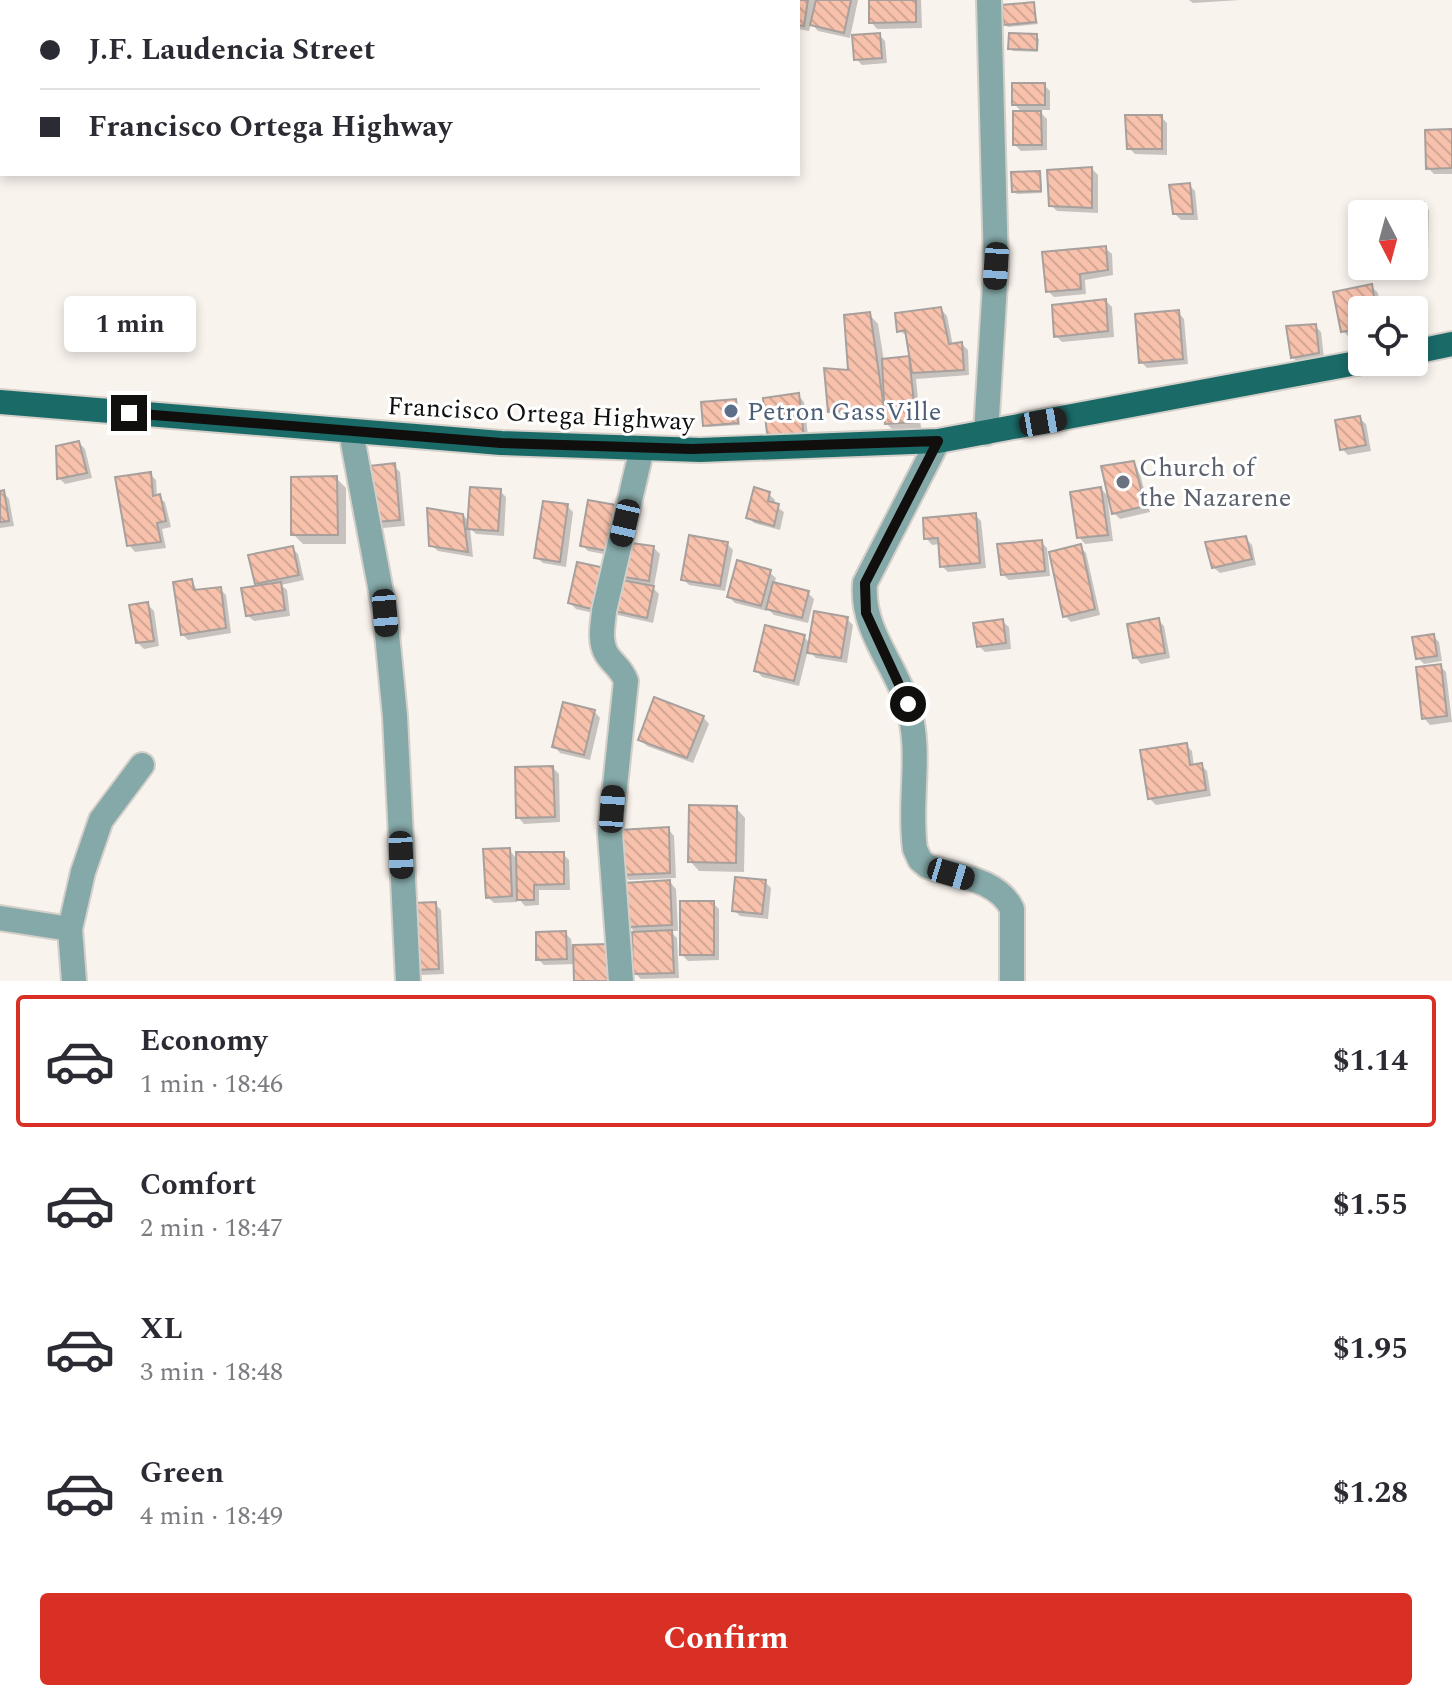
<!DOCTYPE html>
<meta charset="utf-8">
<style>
:root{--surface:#fff;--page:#f7f7f7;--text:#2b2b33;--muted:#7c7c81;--line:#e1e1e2;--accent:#d93025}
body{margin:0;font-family:Spectral,serif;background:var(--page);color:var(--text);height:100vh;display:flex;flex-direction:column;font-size:30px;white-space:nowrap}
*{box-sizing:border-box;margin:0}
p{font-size:26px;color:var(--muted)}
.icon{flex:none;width:44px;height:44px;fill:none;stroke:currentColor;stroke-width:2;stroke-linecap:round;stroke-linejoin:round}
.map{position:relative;height:981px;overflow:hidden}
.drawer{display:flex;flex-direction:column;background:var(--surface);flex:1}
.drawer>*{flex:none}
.top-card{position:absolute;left:0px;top:0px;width:800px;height:176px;box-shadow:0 4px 12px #0003;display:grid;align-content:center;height:176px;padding:0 40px;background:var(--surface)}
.needle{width:52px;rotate:174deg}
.controls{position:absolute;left:1348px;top:200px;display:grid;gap:16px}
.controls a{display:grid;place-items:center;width:80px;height:80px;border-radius:8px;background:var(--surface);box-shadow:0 4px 12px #0003;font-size:40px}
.end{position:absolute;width:36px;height:36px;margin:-18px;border:10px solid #110f0d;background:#fff;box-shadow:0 0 0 4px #fff}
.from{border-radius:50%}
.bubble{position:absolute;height:56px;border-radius:8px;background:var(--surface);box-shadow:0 4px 12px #0003;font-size:26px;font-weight:700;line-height:56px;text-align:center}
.car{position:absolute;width:24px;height:48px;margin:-24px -12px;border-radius:10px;box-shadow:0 0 6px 2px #0007;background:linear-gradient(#222 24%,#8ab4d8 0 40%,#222 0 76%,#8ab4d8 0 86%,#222 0)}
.top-card b{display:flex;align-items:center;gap:28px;height:76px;font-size:30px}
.top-card b+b{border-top:2px solid var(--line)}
.top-card i{width:20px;height:20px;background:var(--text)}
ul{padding:14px 0 0;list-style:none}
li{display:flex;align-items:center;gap:24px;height:132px;margin:0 16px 12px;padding:0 24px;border:4px solid transparent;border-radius:8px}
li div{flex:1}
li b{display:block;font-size:30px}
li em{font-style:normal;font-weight:700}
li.active{border-color:var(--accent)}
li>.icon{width:72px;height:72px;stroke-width:1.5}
.button{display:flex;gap:16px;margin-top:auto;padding:16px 40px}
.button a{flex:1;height:92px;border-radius:8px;background:var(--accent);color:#fff;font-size:32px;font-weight:700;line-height:92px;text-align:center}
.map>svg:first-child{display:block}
.shadow{fill:#0003}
.building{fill:url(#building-back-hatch);stroke:#a7a09d;stroke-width:2}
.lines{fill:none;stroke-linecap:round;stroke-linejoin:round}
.minor-casing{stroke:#d4cfc9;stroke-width:28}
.major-casing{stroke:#d4cfc9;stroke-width:28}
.minor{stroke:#85a9a8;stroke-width:24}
.major{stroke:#1a6a68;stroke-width:24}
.route{stroke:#110f0d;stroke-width:10}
.service-dot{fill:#5c6f8a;stroke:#fff;stroke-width:3}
.worship-dot{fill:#6b7280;stroke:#fff;stroke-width:3}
.labels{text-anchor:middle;stroke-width:6;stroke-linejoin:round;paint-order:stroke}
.service-label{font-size:26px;fill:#4e5e75;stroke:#fff;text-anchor:start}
.street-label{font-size:26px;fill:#110f0d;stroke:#fff}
.worship-label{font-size:26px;fill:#5b616d;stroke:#fff;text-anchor:start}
</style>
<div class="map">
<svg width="1452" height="981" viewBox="0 0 1452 981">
<defs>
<pattern id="building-back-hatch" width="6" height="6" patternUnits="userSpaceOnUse" patternTransform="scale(2)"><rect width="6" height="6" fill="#f7c1ac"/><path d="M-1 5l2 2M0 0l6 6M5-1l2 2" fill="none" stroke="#d3a593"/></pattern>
</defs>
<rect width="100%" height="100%" fill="#f9f3ed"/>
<g class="shadow">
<path d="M598 0H631L598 2Z"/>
<path d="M643 0H705L643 2Z"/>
<path d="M706 0H762V2Z"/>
<path d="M771 0H858L850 38 818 31 811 23 809 31 798 29V2H770Z"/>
<path d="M871 0H921L922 28 877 29 871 22Z"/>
<path d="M1189 0H1240L1193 3Z"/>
<path d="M1033 4 1038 24 1008 27 1005 24Z"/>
<path d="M879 35 885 41 887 63 862 65 856 59Z"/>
<path d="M1036 36 1039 39 1038 52 1013 51 1010 48Z"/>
<path d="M1044 85 1050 91V110H1038L1047 119V150L1021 151 1015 145 1023 113 1014 104Z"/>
<path d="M1161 117 1167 123V155L1135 154 1129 148Z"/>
<path d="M1452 131V174H1434L1428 168Z"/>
<path d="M1092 169 1098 175V213L1057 211 1051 205Z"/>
<path d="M1039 173 1041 176 1042 193 1017 194 1014 191Z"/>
<path d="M1189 185 1195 191 1198 220H1181L1174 213Z"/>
<path d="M1423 204 1429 210 1428 251 1414 252V214H1385Z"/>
<path d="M1105 248 1112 254 1113 275 1085 280 1086 294 1054 297 1048 291Z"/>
<path d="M1372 287 1378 293 1380 310H1362V335L1349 337 1343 331Z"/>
<path d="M1106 301 1112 307 1114 337 1062 342 1056 336Z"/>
<path d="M941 309 947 316 953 346 962 344 968 350 969 375 916 379 921 428 893 430 887 424V418L840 421 830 411 850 372 869 314 878 324 884 361 912 358 908 336 899 331Z"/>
<path d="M1178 312 1184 319 1188 364 1147 368 1141 362Z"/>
<path d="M1315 326 1321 332 1324 358 1299 363 1292 357Z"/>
<path d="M798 395 804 402 809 444 776 448Z"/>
<path d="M735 401 738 404 740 425 707 427 705 425Z"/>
<path d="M1359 418 1366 424 1371 451 1348 455 1342 449Z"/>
<path d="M79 443 85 449 92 478 65 484 59 478Z"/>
<path d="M1133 463 1139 470 1150 512 1120 519 1114 513Z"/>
<path d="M394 466 400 472 405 526 383 528 377 522Z"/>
<path d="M150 474 156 480 157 497 165 502 171 527 162 529 166 548 135 552 129 545Z"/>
<path d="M336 478 346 488V544H303L293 534Z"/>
<path d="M1101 489 1107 495 1113 541 1085 544 1079 537Z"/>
<path d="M500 491 506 497 504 536 476 534 470 528 473 557 438 551 431 545 463 515 470 523Z"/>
<path d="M3 492 9 499 14 526 0 528V493Z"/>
<path d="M769 494 775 500 774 505 784 512 780 530 754 523 748 517Z"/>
<path d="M567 506 573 512 566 567 543 563 536 557Z"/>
<path d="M975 515 981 521 986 568 948 572 942 566 940 544 932 545 926 538Z"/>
<path d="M1246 539 1252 545 1256 565 1220 573 1213 567Z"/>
<path d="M1041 542 1047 548 1050 576 1009 580 1002 574Z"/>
<path d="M622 543 654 548 660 554 654 586 650 585 659 594 653 623 618 615 612 609 628 583 621 575 624 558 588 551 582 545Z"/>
<path d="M727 544 733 550 725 591 689 585 683 579Z"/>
<path d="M1080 547 1086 553 1100 615 1071 622 1065 616Z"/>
<path d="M292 548 298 554 304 580 281 585 287 590 290 616 254 621 247 615 261 587 257 583Z"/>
<path d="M579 565 602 615 576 609 570 603Z"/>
<path d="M769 572 776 578 774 584 808 593 814 599 808 623 774 615 767 608V611L735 603 729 597Z"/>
<path d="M192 581 198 592 220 589 226 595 231 633 188 640 182 634Z"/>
<path d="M147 604 154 611 159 646 144 649 137 642Z"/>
<path d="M847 619 853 625 847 663 816 658 808 650 799 686 762 677 756 670 804 637 811 644Z"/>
<path d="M1158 620 1164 626 1170 658 1141 664 1135 657Z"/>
<path d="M1002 621 1009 627 1011 649 985 652 979 646Z"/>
<path d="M1433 636 1439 642 1442 661 1424 664 1418 658Z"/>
<path d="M1440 666 1446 672 1452 722 1430 725 1424 718Z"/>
<path d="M594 711 600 718 590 760 560 753 554 746Z"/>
<path d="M703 717 709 724 693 763 647 746 641 740Z"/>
<path d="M1186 745 1192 751 1194 767 1201 765 1207 771 1211 796 1156 805 1149 798Z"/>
<path d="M553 768 559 774 560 822 524 824 518 817Z"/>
<path d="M736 808 745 818 744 872 699 871 690 861Z"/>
<path d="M668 829 674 836 676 878 629 880 623 874Z"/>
<path d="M509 850 518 860 563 854 569 860 570 890H539V905L525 906 517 897V902L494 903 488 897Z"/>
<path d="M670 882 676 889 678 931H670L677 938 679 978 641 979 635 973 634 931 629 926Z"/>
<path d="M765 882 771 888 768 919 740 916 734 910Z"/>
<path d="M713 903 719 909V960L688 961 682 955Z"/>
<path d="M435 904 441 910 444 974 422 975 416 969Z"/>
<path d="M565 933 571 939 572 947 607 946 576 981V964L544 965 538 959Z"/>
</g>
<g class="building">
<path d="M641 0H695L641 2Z"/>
<path d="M768 0H808L804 26 798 25V2H768Z"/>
<path d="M816 0H851L844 33 810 25Z"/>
<path d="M869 0H916V22L869 23Z"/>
<path d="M1034 2 1036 22 1004 25 1001 5Z"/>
<path d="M880 33 882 58 854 60 852 35Z"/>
<path d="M1009 33 1037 34V50L1008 49Z"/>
<rect x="1012" y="83" width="33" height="22"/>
<path d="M1013 111H1041L1042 145H1013Z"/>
<path d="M1125 115H1162V149H1127Z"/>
<path d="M1452 129V168L1426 169 1425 130Z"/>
<path d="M1092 167V208L1049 206 1047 170Z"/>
<path d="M1040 171 1041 191 1012 192 1011 172Z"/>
<path d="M1190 183 1193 214H1173L1169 185Z"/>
<path d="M1383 201 1424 202 1423 246 1414 247V214H1383Z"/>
<path d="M1106 246 1108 270 1080 274 1081 289 1046 292 1042 252Z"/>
<path d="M1372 284 1376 310H1362V328L1341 332 1333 292Z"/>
<path d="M1106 299 1108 331 1054 337 1052 305Z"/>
<path d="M941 307 949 344 962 342 964 370 912 373 905 330 897 332 895 313Z"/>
<path d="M1179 310 1183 359 1139 363 1135 314Z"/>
<path d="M870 312 884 408 828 412 824 368 848 370 844 315Z"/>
<path d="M1316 324 1319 353 1291 358 1286 326Z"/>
<path d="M909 356 916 422 885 424 882 359Z"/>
<path d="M799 393 804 438 768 442 763 398Z"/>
<path d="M736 399 738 423 703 426 701 402Z"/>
<path d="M1360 416 1366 445 1340 450 1335 420Z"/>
<path d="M79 441 87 473 57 479 56 446Z"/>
<path d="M1134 461 1145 506 1112 514 1101 466Z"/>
<path d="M395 463 400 520 375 522 370 466Z"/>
<path d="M151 472 153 496 160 494 166 521 157 523 161 542 127 546 115 477Z"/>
<path d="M337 476 338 535H291V477Z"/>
<path d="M470 487 501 489 498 531 467 529Z"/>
<path d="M754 487 770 492 768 501 779 504 774 526 746 518Z"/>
<path d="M1101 487 1108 535 1077 538 1070 492Z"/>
<path d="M4 490 9 521 0 522V491Z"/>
<path d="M588 500 622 506 614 552 580 546Z"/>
<path d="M543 501 568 504 560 562 534 558Z"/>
<path d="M427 508 463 514 468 552 429 546Z"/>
<path d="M976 513 980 563 940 567 938 538 924 539 923 518Z"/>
<path d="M689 535 728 542 720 586 681 580Z"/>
<path d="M1246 536 1252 559 1212 568 1205 542Z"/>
<path d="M1042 540 1045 571 1001 575 997 544Z"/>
<path d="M624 542 654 546 649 581 618 576Z"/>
<path d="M1081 544 1095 609 1063 617 1049 552Z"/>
<path d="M293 546 299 575 255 584 248 555Z"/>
<path d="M737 560 771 570 761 606 727 597Z"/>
<path d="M577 562 605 568 596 610 568 603Z"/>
<path d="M192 579 194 590 221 587 226 628 181 635 173 582Z"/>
<path d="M616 579 654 586 647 618 610 610Z"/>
<path d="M281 582 285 610 246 616 241 588Z"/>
<path d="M773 582 809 591 802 618 766 609Z"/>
<path d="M148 602 154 641 136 643 129 605Z"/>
<path d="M814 611 848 617 841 658 807 653Z"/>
<path d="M1159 618 1165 653 1133 658 1127 624Z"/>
<path d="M1003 619 1006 643 977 647 973 623Z"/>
<path d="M765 625 805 635 794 681 754 671Z"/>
<path d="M1434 634 1437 656 1416 659 1412 637Z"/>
<path d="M1441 664 1447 716 1422 719 1416 667Z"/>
<path d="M654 697 704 716 687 758 638 740Z"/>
<path d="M563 702 595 710 584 755 552 747Z"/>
<path d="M1187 743 1190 765 1202 763 1206 790 1148 799 1140 750Z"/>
<path d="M553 766 555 817 516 818 515 767Z"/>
<path d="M689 805 737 806 736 863 688 862Z"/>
<path d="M669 827 670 873 621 875 619 830Z"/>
<path d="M510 848 512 896 486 898 483 849Z"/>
<path d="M516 852H564V884L534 885V900H517Z"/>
<path d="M735 877 766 880 762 914 732 911Z"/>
<path d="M670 880 672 925 627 927 624 883Z"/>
<rect x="680" y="901" width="34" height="54"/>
<path d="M436 902 439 969 414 970 412 903Z"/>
<path d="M672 930 674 973 633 974 632 932Z"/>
<path d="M566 931 567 959 536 960V932Z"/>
<path d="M608 944 609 981H574L573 945Z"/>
</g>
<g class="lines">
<g class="minor-casing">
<g id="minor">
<path d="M351 432 385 613 395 716 408 981"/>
<path d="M986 433 996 266 989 0"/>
<path d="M938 441 865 583C861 629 893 661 907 703 923 750 908 801 915 849L920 860 927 866C956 876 998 879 1012 909V981"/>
<path d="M0 918 70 929"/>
<path d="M74 981 70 929 83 872 101 820 142 765"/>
<path d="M621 981 610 834 626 681C621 667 612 664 606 653 599 640 603 624 604 611L642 448"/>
</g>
</g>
<g class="major-casing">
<g id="major">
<path d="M1414 352 1452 344"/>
<path d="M0 402 501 443 700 450 938 441 1362 362"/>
</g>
</g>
<use href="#minor" class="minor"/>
<use href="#major" class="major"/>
</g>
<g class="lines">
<path class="route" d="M129 413 501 443 691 449 938 441 865 583 866 613 908 704"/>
</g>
<circle class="service-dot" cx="731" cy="411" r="8"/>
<circle class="worship-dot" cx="1123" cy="482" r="8"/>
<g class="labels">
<g class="service-label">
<text x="747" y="420">Petron GassVille</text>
</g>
<g class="street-label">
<text transform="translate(541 413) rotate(3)" y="9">Francisco Ortega Highway</text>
</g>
<g class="worship-label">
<text x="1139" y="476">Church of<tspan x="1139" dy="30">the Nazarene</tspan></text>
</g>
</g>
</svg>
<div class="controls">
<a><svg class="needle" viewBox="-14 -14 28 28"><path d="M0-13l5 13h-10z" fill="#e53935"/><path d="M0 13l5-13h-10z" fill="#7c7c81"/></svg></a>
<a><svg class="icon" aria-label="locate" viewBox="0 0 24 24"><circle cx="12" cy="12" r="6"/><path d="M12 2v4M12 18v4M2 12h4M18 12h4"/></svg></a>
</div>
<i class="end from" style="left:908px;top:704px"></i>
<i class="end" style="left:129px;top:413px"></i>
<div class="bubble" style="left:64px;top:296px;width:132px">1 min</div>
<i class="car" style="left:996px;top:266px;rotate:184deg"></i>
<i class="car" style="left:1043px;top:422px;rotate:80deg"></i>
<i class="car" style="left:625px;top:523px;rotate:193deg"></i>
<i class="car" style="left:385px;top:613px;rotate:175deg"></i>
<i class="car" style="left:612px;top:809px;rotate:4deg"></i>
<i class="car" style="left:401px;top:855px;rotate:178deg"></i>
<i class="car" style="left:951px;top:874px;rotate:107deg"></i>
<div class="top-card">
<b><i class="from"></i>J.F. Laudencia Street</b>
<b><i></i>Francisco Ortega Highway</b>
</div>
</div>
<section class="drawer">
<ul>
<li class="active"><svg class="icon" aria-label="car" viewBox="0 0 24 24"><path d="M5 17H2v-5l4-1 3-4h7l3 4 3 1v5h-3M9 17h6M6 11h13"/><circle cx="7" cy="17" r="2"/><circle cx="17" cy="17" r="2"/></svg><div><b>Economy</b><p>1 min · 18:46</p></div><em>$1.14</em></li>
<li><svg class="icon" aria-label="car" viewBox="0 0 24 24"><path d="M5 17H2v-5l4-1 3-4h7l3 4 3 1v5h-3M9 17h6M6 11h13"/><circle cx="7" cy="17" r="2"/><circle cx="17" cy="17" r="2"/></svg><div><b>Comfort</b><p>2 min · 18:47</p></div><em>$1.55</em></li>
<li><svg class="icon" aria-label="car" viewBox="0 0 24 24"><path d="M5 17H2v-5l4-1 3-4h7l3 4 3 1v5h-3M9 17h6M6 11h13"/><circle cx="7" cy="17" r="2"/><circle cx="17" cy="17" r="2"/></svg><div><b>XL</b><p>3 min · 18:48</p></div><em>$1.95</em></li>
<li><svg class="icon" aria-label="car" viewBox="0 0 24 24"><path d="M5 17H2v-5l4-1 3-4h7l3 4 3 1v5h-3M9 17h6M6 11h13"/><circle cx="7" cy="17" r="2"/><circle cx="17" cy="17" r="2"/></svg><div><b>Green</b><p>4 min · 18:49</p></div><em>$1.28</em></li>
</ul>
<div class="button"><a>Confirm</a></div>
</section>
